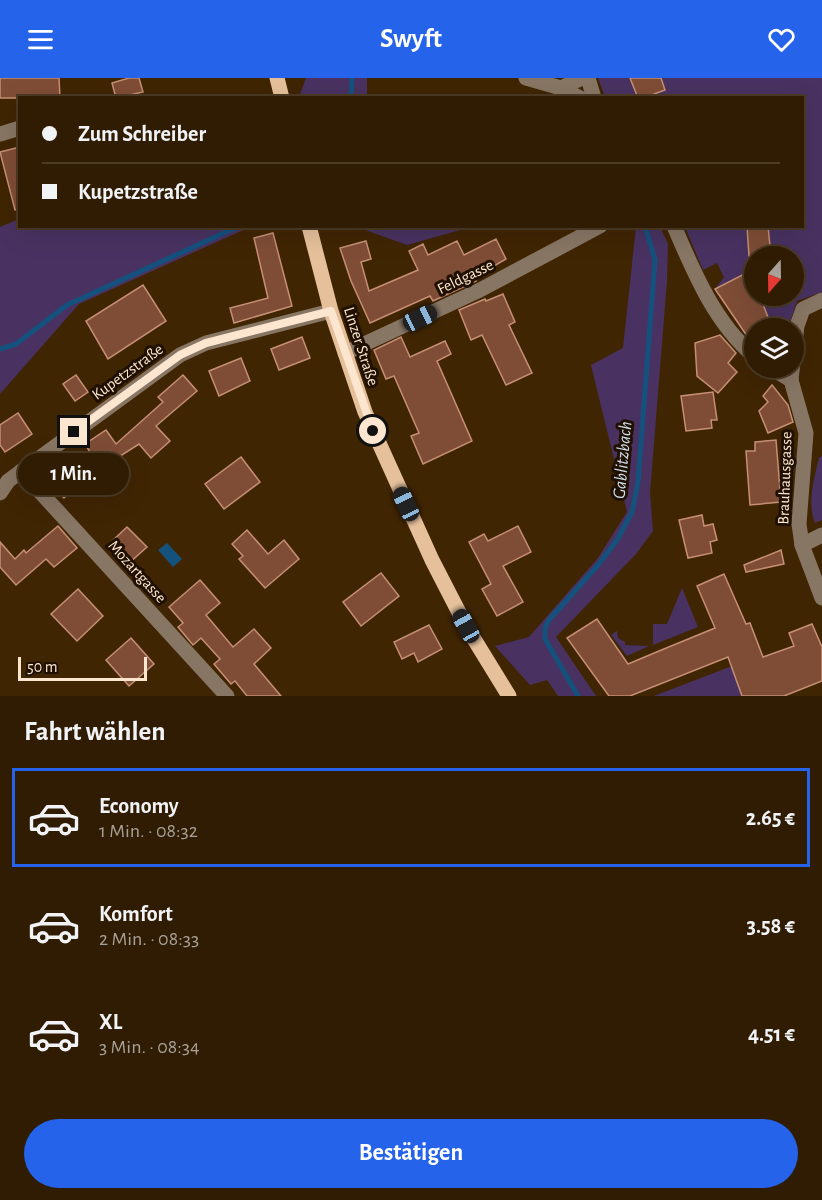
<!DOCTYPE html>
<html lang="de">
<meta charset="utf-8">
<style>
:root{--surface:#301c02;--page:#3c2911;--text:#f1f3f6;--muted:#a8a199;--line:#4b3a24;--accent:#2563eb}
body{margin:0;font-family:"Alegreya Sans",sans-serif;background:var(--page);color:var(--text);height:100vh;display:flex;flex-direction:column;font-size:22px;white-space:nowrap}
*{box-sizing:border-box;margin:0}
p{font-size:20px;color:var(--muted)}
.icon{flex:none;width:33px;height:33px;fill:none;stroke:currentColor;stroke-width:2;stroke-linecap:round;stroke-linejoin:round}
.map{position:relative;height:618px;overflow:hidden}
.sheet{display:flex;flex-direction:column;background:var(--surface);flex:1}
.sheet>*{flex:none}
.top-card{position:absolute;left:18px;top:18px;width:786px;height:132px;border-radius:0px;box-shadow:0 6px 24px #0002,0 0 0 2px var(--line);display:grid;align-content:center;height:132px;padding:0 24px;background:var(--surface)}
.needle{width:39px;rotate:200deg}
.fabs{position:absolute;left:744px;top:168px;display:grid;gap:12px}
.fabs a{display:grid;place-items:center;width:60px;height:60px;border-radius:50%;background:var(--surface);box-shadow:0 6px 24px #0002,0 0 0 2px var(--line);font-size:30px}
.scale{position:absolute;left:18px;bottom:15px;width:129px;box-sizing:border-box;padding-left:6px;border:3px solid #fde6d0;border-top:0;font-size:16px;line-height:21px;white-space:nowrap;color:#fde6d0;-webkit-text-stroke:4px #201002;paint-order:stroke}
.end{position:absolute;width:27px;height:27px;margin:-14px;border:8px solid #fde6d0;background:#111;box-shadow:0 0 0 3px #111}
.from{border-radius:50%}
.bubble{position:absolute;height:42px;border-radius:21px;background:var(--surface);box-shadow:0 6px 24px #0002,0 0 0 2px var(--line);font-size:20px;font-weight:700;line-height:42px;text-align:center}
.car{position:absolute;width:18px;height:36px;margin:-18px -9px;border-radius:8px;box-shadow:0 0 4px 2px #0007;background:linear-gradient(#222 24%,#8ab4d8 0 40%,#222 0 76%,#8ab4d8 0 86%,#222 0)}
.top-card b{display:flex;align-items:center;gap:21px;height:57px;font-size:22px}
.top-card b+b{border-top:2px solid var(--line)}
.top-card i{width:15px;height:15px;background:var(--text)}
ul{padding:0;list-style:none}
li{display:flex;align-items:center;gap:18px;height:99px;margin:0 12px 9px;padding:0 12px;border:3px solid transparent;border-radius:0px}
li div{flex:1}
li b{display:block;font-size:22px}
li em{font-style:normal;font-weight:700}
li.current{border-color:var(--accent)}
li>.icon{width:54px;height:54px;stroke-width:1.5}
h2{padding:0 24px;font-size:27px;line-height:72px}
.button{display:flex;gap:12px;margin-top:auto;padding:12px 24px}
.button a{flex:1;height:69px;border-radius:36px;background:var(--accent);color:#fff;font-size:24px;font-weight:700;line-height:69px;text-align:center}
header{display:flex;justify-content:space-between;align-items:center;height:78px;padding:0 24px;background:var(--accent);color:#fff;font-size:27px;font-weight:700}
.map>svg:first-child{display:block}
.green{fill:#493261;fill-rule:evenodd}
.water{fill:#15517d}
.lines{fill:none;stroke-linecap:round;stroke-linejoin:round}
.stream{stroke:#15517d;stroke-width:5}
.building{fill:#7f4d36;stroke:#c68f75;stroke-width:1.5}
.minor{stroke:#887664;stroke-width:15}
.major{stroke:#e5c09b;stroke-width:15}
.route{stroke:#fde6d0;stroke-width:8}
.labels{text-anchor:middle;stroke-width:6;stroke-linejoin:round;paint-order:stroke}
.street-label{font-size:16px;fill:#fde6d0;stroke:#201002}
.water-label{font-size:18px;font-style:italic;fill:#d3e2f0;stroke:#201002}
</style>
<header><svg class="icon" aria-label="menu" viewBox="0 0 24 24"><path d="M4 6h16M4 12h16M4 18h16"/></svg>Swyft<svg class="icon" aria-label="heart" viewBox="0 0 24 24"><path d="M12 20l-8-8c-3-5 5-10 8-4 3-6 11-1 8 4z"/></svg></header>
<div class="map">
<svg width="822" height="618" viewBox="0 0 822 618">
<rect width="100%" height="100%" fill="#402503"/>
<g class="green">
<path d="M306 0H367V19H299Z"/>
<path d="M598 0H822V214L797 223 788 250H754V270L752 267 715 211 724 199 717 185 703 192 685 149 802 148V20L605 19ZM754 178H794V218H754Z"/>
<path d="M19 141 20 148 250 149 79 226 0 316V149Z"/>
<path d="M357 149H471L407 167Z"/>
<path d="M636 149H660L668 166 667 203 650 415 653 453 636 476 556 559 596 618H558L547 602 530 607 495 568 529 559 598 480 627 434 591 287 623 270Z"/>
<path d="M822 378V442L815 445C807 425 814 401 819 380Z"/>
<path d="M682 510 698 549 653 567V546H667Z"/>
<path d="M617 553 618 560 625 564V567L649 568 627 578 611 557Z"/>
<path d="M732 588 742 618H654Z"/>
</g>
<path class="water" d="M167 465 182 481 173 489 158 472Z"/>
<g class="lines">
<g class="stream">
<path d="M351 20 352 0"/>
<path d="M441 148H443"/>
<path d="M0 271 16 266 67 227 239 148"/>
<path d="M578 618 545 561V550L549 542 599 486 617 462 632 434 638 404 655 182 645 148"/>
</g>
</g>
<g class="building">
<path d="M0 0H59L60 20H0Z"/>
<path d="M129 0H139L143 14 116 20 112 5Z"/>
<path d="M630 0H661L665 12 654 16 656 20H638Z"/>
<path d="M20 69V131L15 132 0 74Z"/>
<path d="M747 148H768L771 178H749Z"/>
<path d="M273 155 292 228 234 245 230 230 268 220 254 160Z"/>
<path d="M496 161 506 181 475 199 476 203 433 223 430 218 370 245 351 203 340 170 366 163 371 181 361 184 369 213 418 192 409 173 423 166 428 177 457 163 464 177Z"/>
<path d="M754 191V218H760L772 250H754L747 258 715 211Z"/>
<path d="M143 207 166 243 108 281 86 243Z"/>
<path d="M503 216 515 244 509 247 532 295 506 307 482 257 471 262 459 232 485 221 486 223Z"/>
<path d="M720 257 736 275 728 285 737 294 718 315 697 298 695 265Z"/>
<path d="M302 259 310 280 279 292 271 271Z"/>
<path d="M401 259 410 279 445 263 451 276 437 283 472 363 423 386 411 358 419 355 394 298 386 301 374 272Z"/>
<path d="M241 280 250 303 219 318 209 293Z"/>
<path d="M76 297 88 314 75 323 63 306Z"/>
<path d="M183 297 197 313 156 348 170 363 151 380 139 366 100 391 85 366 106 352 116 366 163 324 158 319Z"/>
<path d="M772 307 788 327 793 344 768 355 759 333 768 324 763 318Z"/>
<path d="M713 314 717 342H711L712 350 686 353 681 318Z"/>
<path d="M18 335 32 356 5 374 0 367V347Z"/>
<path d="M776 362 781 424 750 427 746 373H755V364Z"/>
<path d="M241 379 260 404 224 431 205 406Z"/>
<path d="M67 390 81 404 64 420 50 406Z"/>
<path d="M702 437 704 448 713 446 717 462 710 464 712 475 688 480 679 442Z"/>
<path d="M58 448 77 470 54 489 46 481 16 507 0 489V464L15 481 24 472 26 475Z"/>
<path d="M518 448 531 474 503 488 523 524 497 538 482 511 491 506 469 464 484 456 488 463Z"/>
<path d="M127 449 147 469 128 486 109 466Z"/>
<path d="M247 452 268 476 284 462 299 481 265 510 239 481 243 478 232 466Z"/>
<path d="M781 472 784 486 746 494 744 487Z"/>
<path d="M381 495 399 518 361 548 343 524Z"/>
<path d="M724 496 746 546 750 545 763 579 794 568 789 555 812 546 822 569V603L784 618H742L728 579 630 618H609L567 560 597 541 628 586 659 573 715 550 697 508Z"/>
<path d="M200 502 220 525 206 537 233 569 254 551 271 570 254 586 281 618H247L235 603 231 606 214 586 220 581 201 560 193 567 178 549 183 545 169 529Z"/>
<path d="M78 511 103 538 77 563 51 536Z"/>
<path d="M429 547 442 571 418 584 414 575 402 581 394 564Z"/>
<path d="M131 560 154 586 129 608 106 582Z"/>
</g>
<g class="lines">
<g class="minor">
<path d="M526 0 561 10 580 20"/>
<path d="M588 0 594 20"/>
<path d="M561 10 582 0"/>
<path d="M0 56 20 50"/>
<path d="M674 148C694 195 715 245 754 278"/>
<path d="M345 275 480 212 600 148"/>
<path d="M771 290 791 302 806 355 799 446 802 467 822 520"/>
<path d="M791 302 797 248 803 231 822 222"/>
<path d="M21 393 227 618"/>
<path d="M0 415 8 403 180 277 206 265 331 233"/>
<path d="M802 467 822 457"/>
</g>
<g class="major">
<path d="M277 0 282 20"/>
<path d="M309 148 331 233 365 334 432 482 466 548 509 618"/>
</g>
</g>
<g class="lines">
<path class="route" d="M74 354 180 277 206 265 331 233 373 353"/>
</g>
<g class="labels">
<g class="street-label">
<text transform="translate(465 198) rotate(-26)" y="6">Feldgasse</text>
<text transform="translate(362 268) rotate(72)" y="6">Linzer Straße</text>
<text transform="translate(127 293) rotate(-36)" y="6">Kupetzstraße</text>
<text transform="translate(784 400) rotate(-88)" y="6">Brauhausgasse</text>
<text transform="translate(138 493) rotate(48)" y="6">Mozartgasse</text>
</g>
<g class="water-label">
<text transform="translate(622 382) rotate(-85)" y="6">Gablitzbach</text>
</g>
</g>
</svg>
<div class="fabs">
<a><svg class="needle" viewBox="-14 -14 28 28"><path d="M0-13l5 13h-10z" fill="#e53935"/><path d="M0 13l5-13h-10z" fill="#a8a199"/></svg></a>
<a><svg class="icon" aria-label="layers" viewBox="0 0 24 24"><path d="M12 4l9 5-9 5-9-5zM3 14l9 5 9-5"/></svg></a>
</div>
<div class="scale">50 m</div>
<i class="end from" style="left:373px;top:353px"></i>
<i class="end" style="left:74px;top:354px"></i>
<div class="bubble" style="left:18px;top:375px;width:111px">1 Min.</div>
<i class="car" style="left:420px;top:240px;rotate:65deg"></i>
<i class="car" style="left:406px;top:426px;rotate:335deg"></i>
<i class="car" style="left:466px;top:548px;rotate:331deg"></i>
<div class="top-card">
<b><i class="from"></i>Zum Schreiber</b>
<b><i></i>Kupetzstraße</b>
</div>
</div>
<section class="sheet">
<h2>Fahrt wählen</h2>
<ul>
<li class="current"><svg class="icon" aria-label="car" viewBox="0 0 24 24"><path d="M5 17H2v-5l4-1 3-4h7l3 4 3 1v5h-3M9 17h6M6 11h13"/><circle cx="7" cy="17" r="2"/><circle cx="17" cy="17" r="2"/></svg><div><b>Economy</b><p>1 Min. · 08:32</p></div><em>2.65 €</em></li>
<li><svg class="icon" aria-label="car" viewBox="0 0 24 24"><path d="M5 17H2v-5l4-1 3-4h7l3 4 3 1v5h-3M9 17h6M6 11h13"/><circle cx="7" cy="17" r="2"/><circle cx="17" cy="17" r="2"/></svg><div><b>Komfort</b><p>2 Min. · 08:33</p></div><em>3.58 €</em></li>
<li><svg class="icon" aria-label="car" viewBox="0 0 24 24"><path d="M5 17H2v-5l4-1 3-4h7l3 4 3 1v5h-3M9 17h6M6 11h13"/><circle cx="7" cy="17" r="2"/><circle cx="17" cy="17" r="2"/></svg><div><b>XL</b><p>3 Min. · 08:34</p></div><em>4.51 €</em></li>
</ul>
<div class="button"><a>Bestätigen</a></div>
</section>
